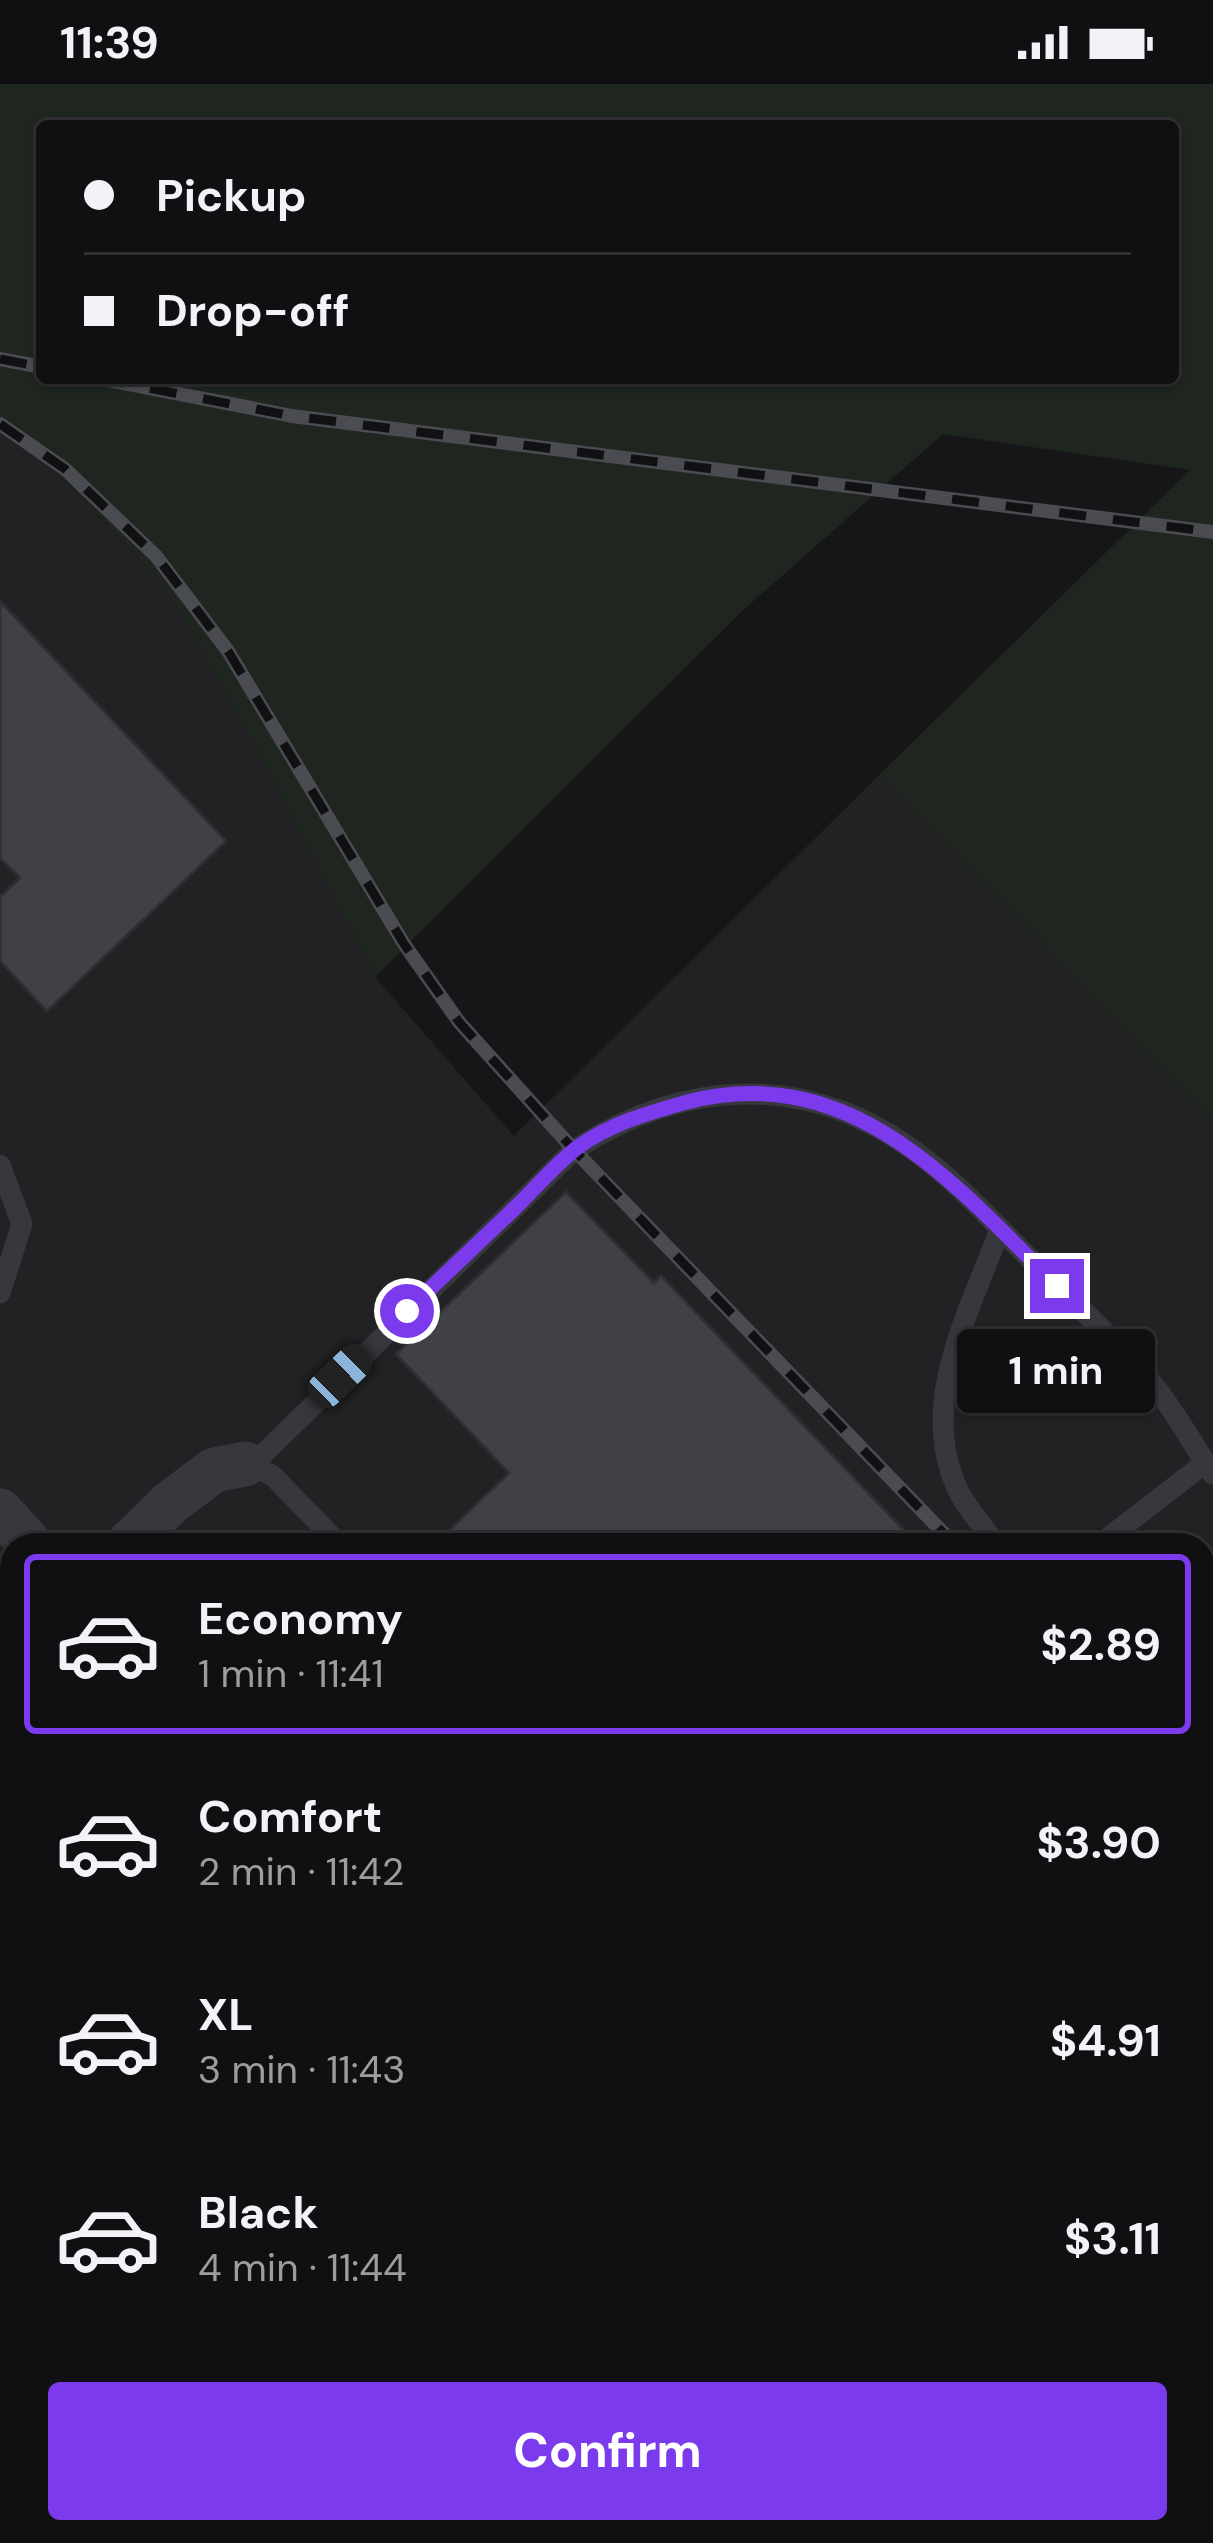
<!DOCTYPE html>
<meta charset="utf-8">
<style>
:root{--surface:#101012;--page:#19191b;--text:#f1f3f6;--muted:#9c9d9f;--line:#303032;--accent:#7c3aed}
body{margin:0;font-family:"DM Sans",sans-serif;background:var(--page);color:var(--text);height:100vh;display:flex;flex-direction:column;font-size:45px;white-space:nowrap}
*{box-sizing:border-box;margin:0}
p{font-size:39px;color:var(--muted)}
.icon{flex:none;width:66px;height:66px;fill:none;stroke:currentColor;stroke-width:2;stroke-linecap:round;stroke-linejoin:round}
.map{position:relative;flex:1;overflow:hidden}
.drawer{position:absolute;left:0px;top:1449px;width:1215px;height:1011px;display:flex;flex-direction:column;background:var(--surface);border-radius:36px 36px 0 0;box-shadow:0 3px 9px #0004,0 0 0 3px var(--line)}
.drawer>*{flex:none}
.banner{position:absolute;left:36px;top:36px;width:1143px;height:264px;border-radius:12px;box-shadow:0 3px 9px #0004,0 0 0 3px var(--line);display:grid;align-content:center;height:264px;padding:0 48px;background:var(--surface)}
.end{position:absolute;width:54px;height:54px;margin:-27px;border:15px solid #7c3aed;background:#fff;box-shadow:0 0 0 6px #fff}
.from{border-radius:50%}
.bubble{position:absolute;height:84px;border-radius:12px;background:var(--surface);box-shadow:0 3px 9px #0004,0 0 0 3px var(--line);font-size:39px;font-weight:700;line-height:84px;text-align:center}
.car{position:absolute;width:36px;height:72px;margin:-36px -18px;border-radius:15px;box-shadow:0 0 9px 3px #0007;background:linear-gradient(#222 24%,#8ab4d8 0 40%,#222 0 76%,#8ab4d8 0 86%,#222 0)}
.banner b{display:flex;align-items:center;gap:42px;height:114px;font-size:45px}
.banner b+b{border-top:3px solid var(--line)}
.banner i{width:30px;height:30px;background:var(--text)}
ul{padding:21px 0 0;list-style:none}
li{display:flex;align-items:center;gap:36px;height:180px;margin:0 24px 18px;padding:0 24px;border:6px solid transparent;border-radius:12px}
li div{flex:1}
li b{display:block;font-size:45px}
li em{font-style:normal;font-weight:700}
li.current{border-color:var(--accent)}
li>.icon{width:108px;height:108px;stroke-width:1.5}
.cta{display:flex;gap:24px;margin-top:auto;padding:24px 48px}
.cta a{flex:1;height:138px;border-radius:12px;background:var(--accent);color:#fff;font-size:48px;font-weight:700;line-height:138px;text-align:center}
.status{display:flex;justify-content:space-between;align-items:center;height:84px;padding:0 60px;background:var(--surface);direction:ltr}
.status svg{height:33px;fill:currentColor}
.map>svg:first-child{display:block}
.built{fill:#222225;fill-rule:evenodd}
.green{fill:#1e261f;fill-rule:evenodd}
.building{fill:#404145;stroke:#303034;stroke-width:3}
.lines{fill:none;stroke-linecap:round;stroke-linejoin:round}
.service{stroke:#37383d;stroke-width:21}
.minor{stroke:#37383d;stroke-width:45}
.rail-casing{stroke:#4a4c52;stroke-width:14}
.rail{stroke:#111113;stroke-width:9;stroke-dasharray:27;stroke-linecap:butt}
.route{stroke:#7c3aed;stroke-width:15}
</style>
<div class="status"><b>11:39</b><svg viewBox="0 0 49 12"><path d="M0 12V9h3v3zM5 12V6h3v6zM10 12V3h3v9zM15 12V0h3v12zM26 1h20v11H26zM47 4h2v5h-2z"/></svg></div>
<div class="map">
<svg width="1213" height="2459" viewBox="0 0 1213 2459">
<rect width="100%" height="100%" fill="#161618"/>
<path class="built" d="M0 348 62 394 163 498 252 657 375 893 514 1052 880 690 1213 1039V2459H0ZM12 1461H1203V2448H12Z"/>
<path class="green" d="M0 0H1213V1039L880 690 1190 386 943 350 740 529 375 893 252 657 163 498 62 394 0 348ZM42 42H1173V294H42Z"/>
<g class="building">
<path d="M0 517 226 757 47 927 0 877V813L20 794 0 774Z"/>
<path d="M566 1108 654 1199 661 1192 918 1461H434L509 1389 396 1270Z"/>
<path d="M1203 1569 1213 1579V1661L1203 1651Z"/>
<path d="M1203 1739 1213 1749V1791L1203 1801Z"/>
<path d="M1213 1824V2116L1203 2106V1834Z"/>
<path d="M12 1951V2246L1 2257 0 1962Z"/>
<path d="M405 2448H456L474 2459H399Z"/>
</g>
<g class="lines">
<g class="service">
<path d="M0 1081 22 1140 0 1209"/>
<path d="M245 1380 272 1391 340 1461"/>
<path d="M250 1383 574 1066C685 994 807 988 916 1068 957 1098 993 1138 1029 1174 1066 1211 1105 1246 1140 1285 1168 1315 1190 1356 1213 1390"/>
<path d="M996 1461C984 1443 967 1425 958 1406 917 1319 970 1228 1000 1145"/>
<path d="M1099 1461 1205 1379"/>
<path d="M1203 1691 1213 1701"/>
<path d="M0 1843 12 1830"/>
<path d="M1203 2290 1213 2298"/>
<path d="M0 2342 12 2320"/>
<path d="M170 2448 190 2459"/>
<path d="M604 2448 623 2459"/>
<path d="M793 2448 807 2459"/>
<path d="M1009 2448 1020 2459"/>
<path d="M1140 2448 1151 2459"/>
<path d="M116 2459 122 2448"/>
<path d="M377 2459 383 2448"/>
</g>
<g class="minor">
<path d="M0 1427 31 1461"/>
<path d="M127 1461 170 1419 214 1386 245 1380"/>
<path d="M0 1584 12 1572"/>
</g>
<g class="rail-casing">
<g id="rail">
<path d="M0 275 42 283"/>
<path d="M97 294 292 332 1213 448"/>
<path d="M0 340 65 385 156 472 228 567 404 860 459 938 574 1066 955 1461"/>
<path d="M1203 1715 1213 1726"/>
</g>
</g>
<use href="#rail" class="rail"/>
</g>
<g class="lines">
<path class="route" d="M407 1227C444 1191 482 1156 519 1120 538 1101 557 1079 578 1063 612 1039 648 1029 687 1018 850 976 953 1098 1057 1202"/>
</g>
</svg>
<i class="end from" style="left:407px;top:1227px"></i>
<i class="end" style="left:1057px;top:1202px"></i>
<div class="bubble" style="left:957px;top:1245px;width:198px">1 min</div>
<i class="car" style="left:340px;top:1292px;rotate:46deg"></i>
<div class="banner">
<b><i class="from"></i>Pickup</b>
<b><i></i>Drop-off</b>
</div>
<section class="drawer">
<ul>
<li class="current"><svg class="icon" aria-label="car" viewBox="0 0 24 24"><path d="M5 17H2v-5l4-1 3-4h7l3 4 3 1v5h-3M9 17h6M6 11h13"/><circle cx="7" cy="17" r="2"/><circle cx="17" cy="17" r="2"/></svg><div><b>Economy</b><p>1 min · 11:41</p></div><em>$2.89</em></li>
<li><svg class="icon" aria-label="car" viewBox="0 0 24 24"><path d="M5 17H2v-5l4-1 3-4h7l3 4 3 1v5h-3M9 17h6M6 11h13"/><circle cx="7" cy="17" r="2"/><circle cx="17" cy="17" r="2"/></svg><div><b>Comfort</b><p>2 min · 11:42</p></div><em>$3.90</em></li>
<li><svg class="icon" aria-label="car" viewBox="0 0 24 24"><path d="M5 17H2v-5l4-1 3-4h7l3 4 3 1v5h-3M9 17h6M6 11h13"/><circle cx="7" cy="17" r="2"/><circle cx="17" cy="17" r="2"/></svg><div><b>XL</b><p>3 min · 11:43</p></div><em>$4.91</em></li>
<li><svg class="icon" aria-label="car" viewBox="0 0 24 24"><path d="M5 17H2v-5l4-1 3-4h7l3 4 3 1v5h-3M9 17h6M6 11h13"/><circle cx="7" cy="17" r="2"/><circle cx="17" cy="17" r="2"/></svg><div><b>Black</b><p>4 min · 11:44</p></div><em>$3.11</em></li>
</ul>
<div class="cta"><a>Confirm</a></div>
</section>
</div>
